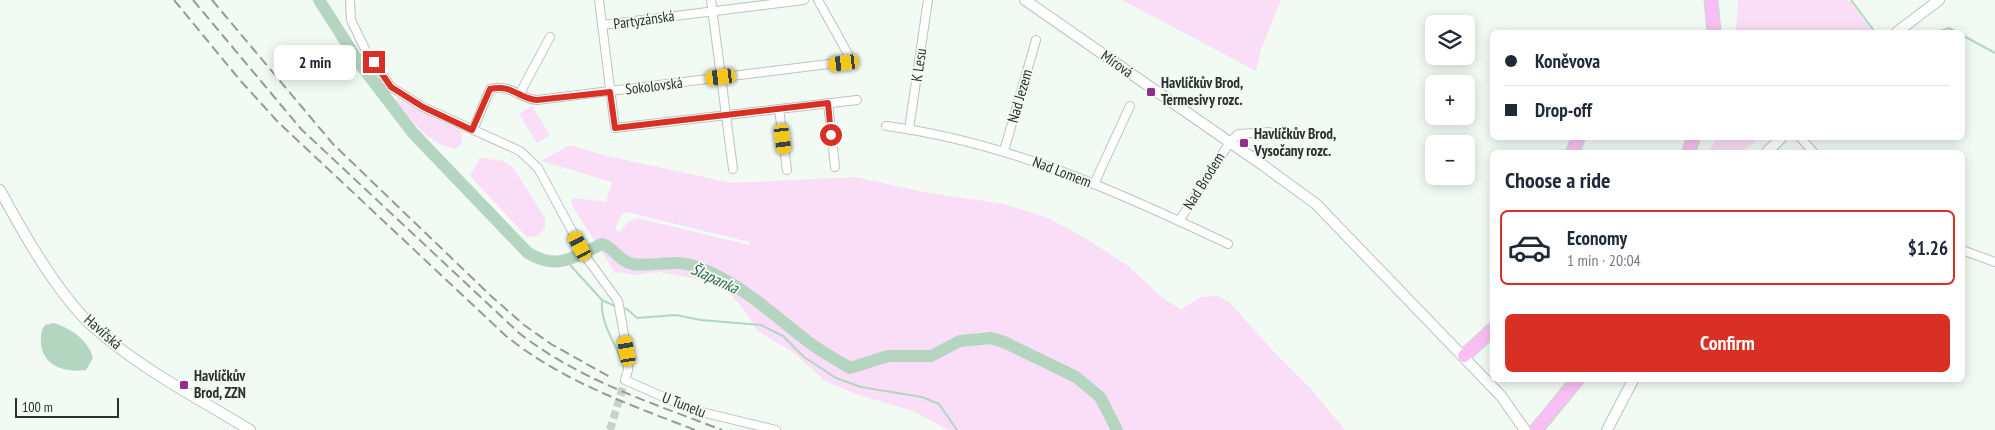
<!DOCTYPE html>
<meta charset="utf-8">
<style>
:root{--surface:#fff;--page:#f6f6f7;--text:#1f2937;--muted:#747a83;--line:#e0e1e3;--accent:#d93025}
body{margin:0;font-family:"PT Sans Narrow",sans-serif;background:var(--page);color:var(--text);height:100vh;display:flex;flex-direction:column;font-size:19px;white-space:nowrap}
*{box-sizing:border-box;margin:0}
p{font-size:16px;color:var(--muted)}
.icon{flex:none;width:28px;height:28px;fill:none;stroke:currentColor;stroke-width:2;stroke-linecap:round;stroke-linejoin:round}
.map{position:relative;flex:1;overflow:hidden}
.details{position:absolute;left:1490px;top:150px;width:475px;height:232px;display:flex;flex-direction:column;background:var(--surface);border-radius:8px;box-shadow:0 2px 12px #0003}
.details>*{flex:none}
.hud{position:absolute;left:1490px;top:30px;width:475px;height:110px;border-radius:8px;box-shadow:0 2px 12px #0003;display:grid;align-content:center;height:110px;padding:0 15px;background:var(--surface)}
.controls{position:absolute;left:1425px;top:15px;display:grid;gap:10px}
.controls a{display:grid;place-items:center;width:50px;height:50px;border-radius:8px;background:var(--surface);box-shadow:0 2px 12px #0003;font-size:25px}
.scale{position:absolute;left:15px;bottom:12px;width:104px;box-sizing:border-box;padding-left:5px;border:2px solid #2c2f2d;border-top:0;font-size:14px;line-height:18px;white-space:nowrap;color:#2c2f2d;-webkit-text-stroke:4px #f2faf4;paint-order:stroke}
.end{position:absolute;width:22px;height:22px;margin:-11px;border:6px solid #d93025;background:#fff;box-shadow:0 0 0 2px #fff}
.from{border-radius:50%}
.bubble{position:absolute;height:35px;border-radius:8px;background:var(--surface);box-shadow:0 2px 12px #0003;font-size:16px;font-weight:600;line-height:35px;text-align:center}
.car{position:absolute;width:15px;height:30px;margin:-15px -8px;border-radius:6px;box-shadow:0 0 4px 1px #0007;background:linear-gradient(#f5c518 24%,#345 0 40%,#f5c518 0 76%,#345 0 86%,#f5c518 0)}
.hud b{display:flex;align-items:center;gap:18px;height:48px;font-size:19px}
.hud b+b{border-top:1px solid var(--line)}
.hud i{width:12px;height:12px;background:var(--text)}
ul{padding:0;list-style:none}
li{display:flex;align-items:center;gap:15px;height:75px;margin:0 10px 8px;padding:0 5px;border:2px solid transparent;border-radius:8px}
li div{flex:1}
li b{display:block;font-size:19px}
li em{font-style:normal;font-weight:600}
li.on{border-color:var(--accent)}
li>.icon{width:45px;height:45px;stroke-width:1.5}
h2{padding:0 15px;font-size:22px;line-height:60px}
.action{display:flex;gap:10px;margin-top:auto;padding:10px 15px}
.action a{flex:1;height:58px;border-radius:8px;background:var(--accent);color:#fff;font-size:20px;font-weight:600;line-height:58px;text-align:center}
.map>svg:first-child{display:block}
.green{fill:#faddf6;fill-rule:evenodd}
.water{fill:#b4d6c0}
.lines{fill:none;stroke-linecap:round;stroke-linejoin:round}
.stream{stroke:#b4d6c0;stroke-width:2}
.river{stroke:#b4d6c0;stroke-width:12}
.minor-tunnel{stroke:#cad1cc;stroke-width:8;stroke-dasharray:8 4;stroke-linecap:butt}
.minor-casing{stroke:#bcc4be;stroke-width:10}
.tertiary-casing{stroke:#bcc4be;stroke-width:12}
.primary-casing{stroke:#d5d5d5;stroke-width:15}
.minor{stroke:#fff;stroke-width:8}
.tertiary{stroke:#fff;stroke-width:10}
.primary{stroke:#f9bff4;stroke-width:12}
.rail{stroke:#959b97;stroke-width:2;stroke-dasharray:10 5;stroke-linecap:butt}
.route{stroke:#d93025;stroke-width:6}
.poi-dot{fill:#942b8f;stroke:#f2faf4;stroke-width:2}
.labels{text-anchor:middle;stroke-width:4;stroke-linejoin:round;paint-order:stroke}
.street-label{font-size:15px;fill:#2c2f2d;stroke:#f2faf4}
.poi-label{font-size:15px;font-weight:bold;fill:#2c2f2d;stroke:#f2faf4;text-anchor:start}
.water-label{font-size:16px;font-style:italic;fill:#2e6445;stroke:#f2faf4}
</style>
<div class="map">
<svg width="1995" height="430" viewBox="0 0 1995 430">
<rect width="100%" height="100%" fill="#f2faf4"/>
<g class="green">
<path d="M1122 0H1281L1261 49 1256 71Z"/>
<path d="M1738 0H1844L1851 2 1873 32H1736Z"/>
<path d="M398 99 461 131 462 143 456 149C428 145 413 121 395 100Z"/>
<path d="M532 106 550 135 537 143 519 114Z"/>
<path d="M1716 138H1761L1740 152H1709Z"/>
<path d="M570 145 607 156 731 183 856 177 923 192 1004 204 1048 218 1085 238 1128 266 1164 299 1181 309 1201 297 1218 296 1229 302 1274 352 1310 388 1345 430H1121L1113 409 1108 422 1112 430H949L913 411 856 394 825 381 794 353 758 331 739 303 728 292 707 281 659 272 635 275 615 272 571 204 572 198 606 202 612 182 541 161ZM626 212 750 242 749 245 637 218 628 222 620 232 615 229 621 215Z"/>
<path d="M480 158 504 161 513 167 545 218V228L538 236 527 237 470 176Z"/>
</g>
<path class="water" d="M54 323C71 328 89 341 93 358L86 370C66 373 43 366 41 344 41 337 40 331 45 325Z"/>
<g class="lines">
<g class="stream">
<path d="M1851 0 1875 32"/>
<path d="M1937 32 1949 28 1957 32"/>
<path d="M1962 35 1995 53"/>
<path d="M570 259 571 266 602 300C600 323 614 340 621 360"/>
<path d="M602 300 617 307"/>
<path d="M622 308 627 309 637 318 676 315 701 320 761 325 783 336 804 357 836 378 861 387 922 397 939 404 957 430"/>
</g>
<path class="river" d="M319 0 360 64 413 133 528 253C558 271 574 257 602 244 614 247 619 262 633 264 654 267 673 259 694 266 740 281 776 318 814 346 826 354 838 361 850 368L888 356H931L960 341 991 338 1004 342 1076 377 1100 397 1117 430"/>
<path class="minor-tunnel" d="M610 430 625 380"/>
<g class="minor-casing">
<g id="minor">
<path d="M350 0 351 20 365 49 391 87 423 107 520 151 538 168 586 257 618 301 627 351 628 370 625 380 693 410 776 430"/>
<path d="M599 0 615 128 857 100"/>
<path d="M711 0 733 169"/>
<path d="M602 25 804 0"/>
<path d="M520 93 550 37"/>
<path d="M828 103 835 167"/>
<path d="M779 109 787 170"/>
<path d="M886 126C1008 142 1119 192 1228 244"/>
<path d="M909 129 928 0"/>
<path d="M473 130 490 89C513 84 519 99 537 100L845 62 849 59 848 54 818 0"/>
<path d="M1801 138 1813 152"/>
<path d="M1004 151 1036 40"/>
<path d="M1094 184 1130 106"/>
<path d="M1179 221 1230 142 1238 134 1269 132"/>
<path d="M1962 250 1995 262"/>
</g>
</g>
<g class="tertiary-casing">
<g id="tertiary">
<path d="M1025 0 1264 166 1316 204 1501 396 1525 430"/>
<path d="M1897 32 1939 0"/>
<path d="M1767 152 1781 138"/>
<path d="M0 190C23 233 60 299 97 330 143 370 199 399 250 430"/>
<path d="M1607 430 1633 380"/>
</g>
</g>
<g class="primary-casing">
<g id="primary">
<path d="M1711 0 1714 32"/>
<path d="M1573 152 1578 138"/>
<path d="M1689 152 1693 138"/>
<path d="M1464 356 1492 330"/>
<path d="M1536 430 1577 380"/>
</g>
</g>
<use href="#minor" class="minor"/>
<use href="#tertiary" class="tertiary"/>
<use href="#primary" class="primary"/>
<g class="rail">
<path d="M174 0 239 79 278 122 506 336C562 381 628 404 695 430"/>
<path d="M193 0 301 129 519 333C579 380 652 403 722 430"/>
<path d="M212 0 333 144 491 296 524 325 551 344 610 377"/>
</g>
</g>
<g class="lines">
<path class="route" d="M374 62 391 87 423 107 472 130 490 89C513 84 519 99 537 100L610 92 615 128 828 103 831 135"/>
</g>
<g class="poi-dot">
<rect x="1146" y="87" width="10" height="10" rx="2.5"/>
<rect x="1239" y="138" width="10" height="10" rx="2.5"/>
<rect x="179" y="380" width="10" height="10" rx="2.5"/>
</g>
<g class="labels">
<g class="street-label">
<text transform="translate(644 20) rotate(-8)" y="5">Partyzánská</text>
<text transform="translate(1117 64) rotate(35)" y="5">Mírová</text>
<text transform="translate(919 65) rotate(-82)" y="5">K Lesu</text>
<text transform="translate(654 86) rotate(-7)" y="5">Sokolovská</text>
<text transform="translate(1020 96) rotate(-74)" y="5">Nad Jezem</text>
<text transform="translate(1062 172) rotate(21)" y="5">Nad Lomem</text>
<text transform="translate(1204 181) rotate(-58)" y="5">Nad Brodem</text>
<text transform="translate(103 332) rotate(41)" y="5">Havířská</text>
<text transform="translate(684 405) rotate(21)" y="5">U Tunelu</text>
</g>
<g class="poi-label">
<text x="1161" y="88">Havlíčkův Brod,<tspan x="1161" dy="17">Termesivy rozc.</tspan></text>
<text x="1254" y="139">Havlíčkův Brod,<tspan x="1254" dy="17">Vysočany rozc.</tspan></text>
<text x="194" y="381">Havlíčkův<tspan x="194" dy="17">Brod, ZZN</tspan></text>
</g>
<g class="water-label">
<text transform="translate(715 278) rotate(25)" y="6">Šlapanka</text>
</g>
</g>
</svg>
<div class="controls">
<a><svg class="icon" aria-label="layers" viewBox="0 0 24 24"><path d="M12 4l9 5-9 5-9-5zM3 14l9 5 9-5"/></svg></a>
<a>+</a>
<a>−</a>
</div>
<div class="scale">100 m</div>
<i class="end from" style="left:831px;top:135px"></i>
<i class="end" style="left:374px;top:62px"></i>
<div class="bubble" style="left:274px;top:45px;width:82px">2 min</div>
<i class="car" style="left:844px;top:63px;rotate:263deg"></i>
<i class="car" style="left:721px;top:77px;rotate:263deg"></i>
<i class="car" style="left:783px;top:139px;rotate:173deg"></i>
<i class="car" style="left:580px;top:246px;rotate:332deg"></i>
<i class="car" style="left:627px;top:351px;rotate:350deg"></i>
<div class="hud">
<b><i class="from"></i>Koněvova</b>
<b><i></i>Drop-off</b>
</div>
<section class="details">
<h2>Choose a ride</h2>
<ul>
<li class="on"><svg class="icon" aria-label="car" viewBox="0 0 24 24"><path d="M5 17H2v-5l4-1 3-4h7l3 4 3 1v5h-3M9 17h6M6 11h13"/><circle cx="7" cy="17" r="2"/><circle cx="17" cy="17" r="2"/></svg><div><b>Economy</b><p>1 min · 20:04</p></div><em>$1.26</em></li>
</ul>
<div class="action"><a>Confirm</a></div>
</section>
</div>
